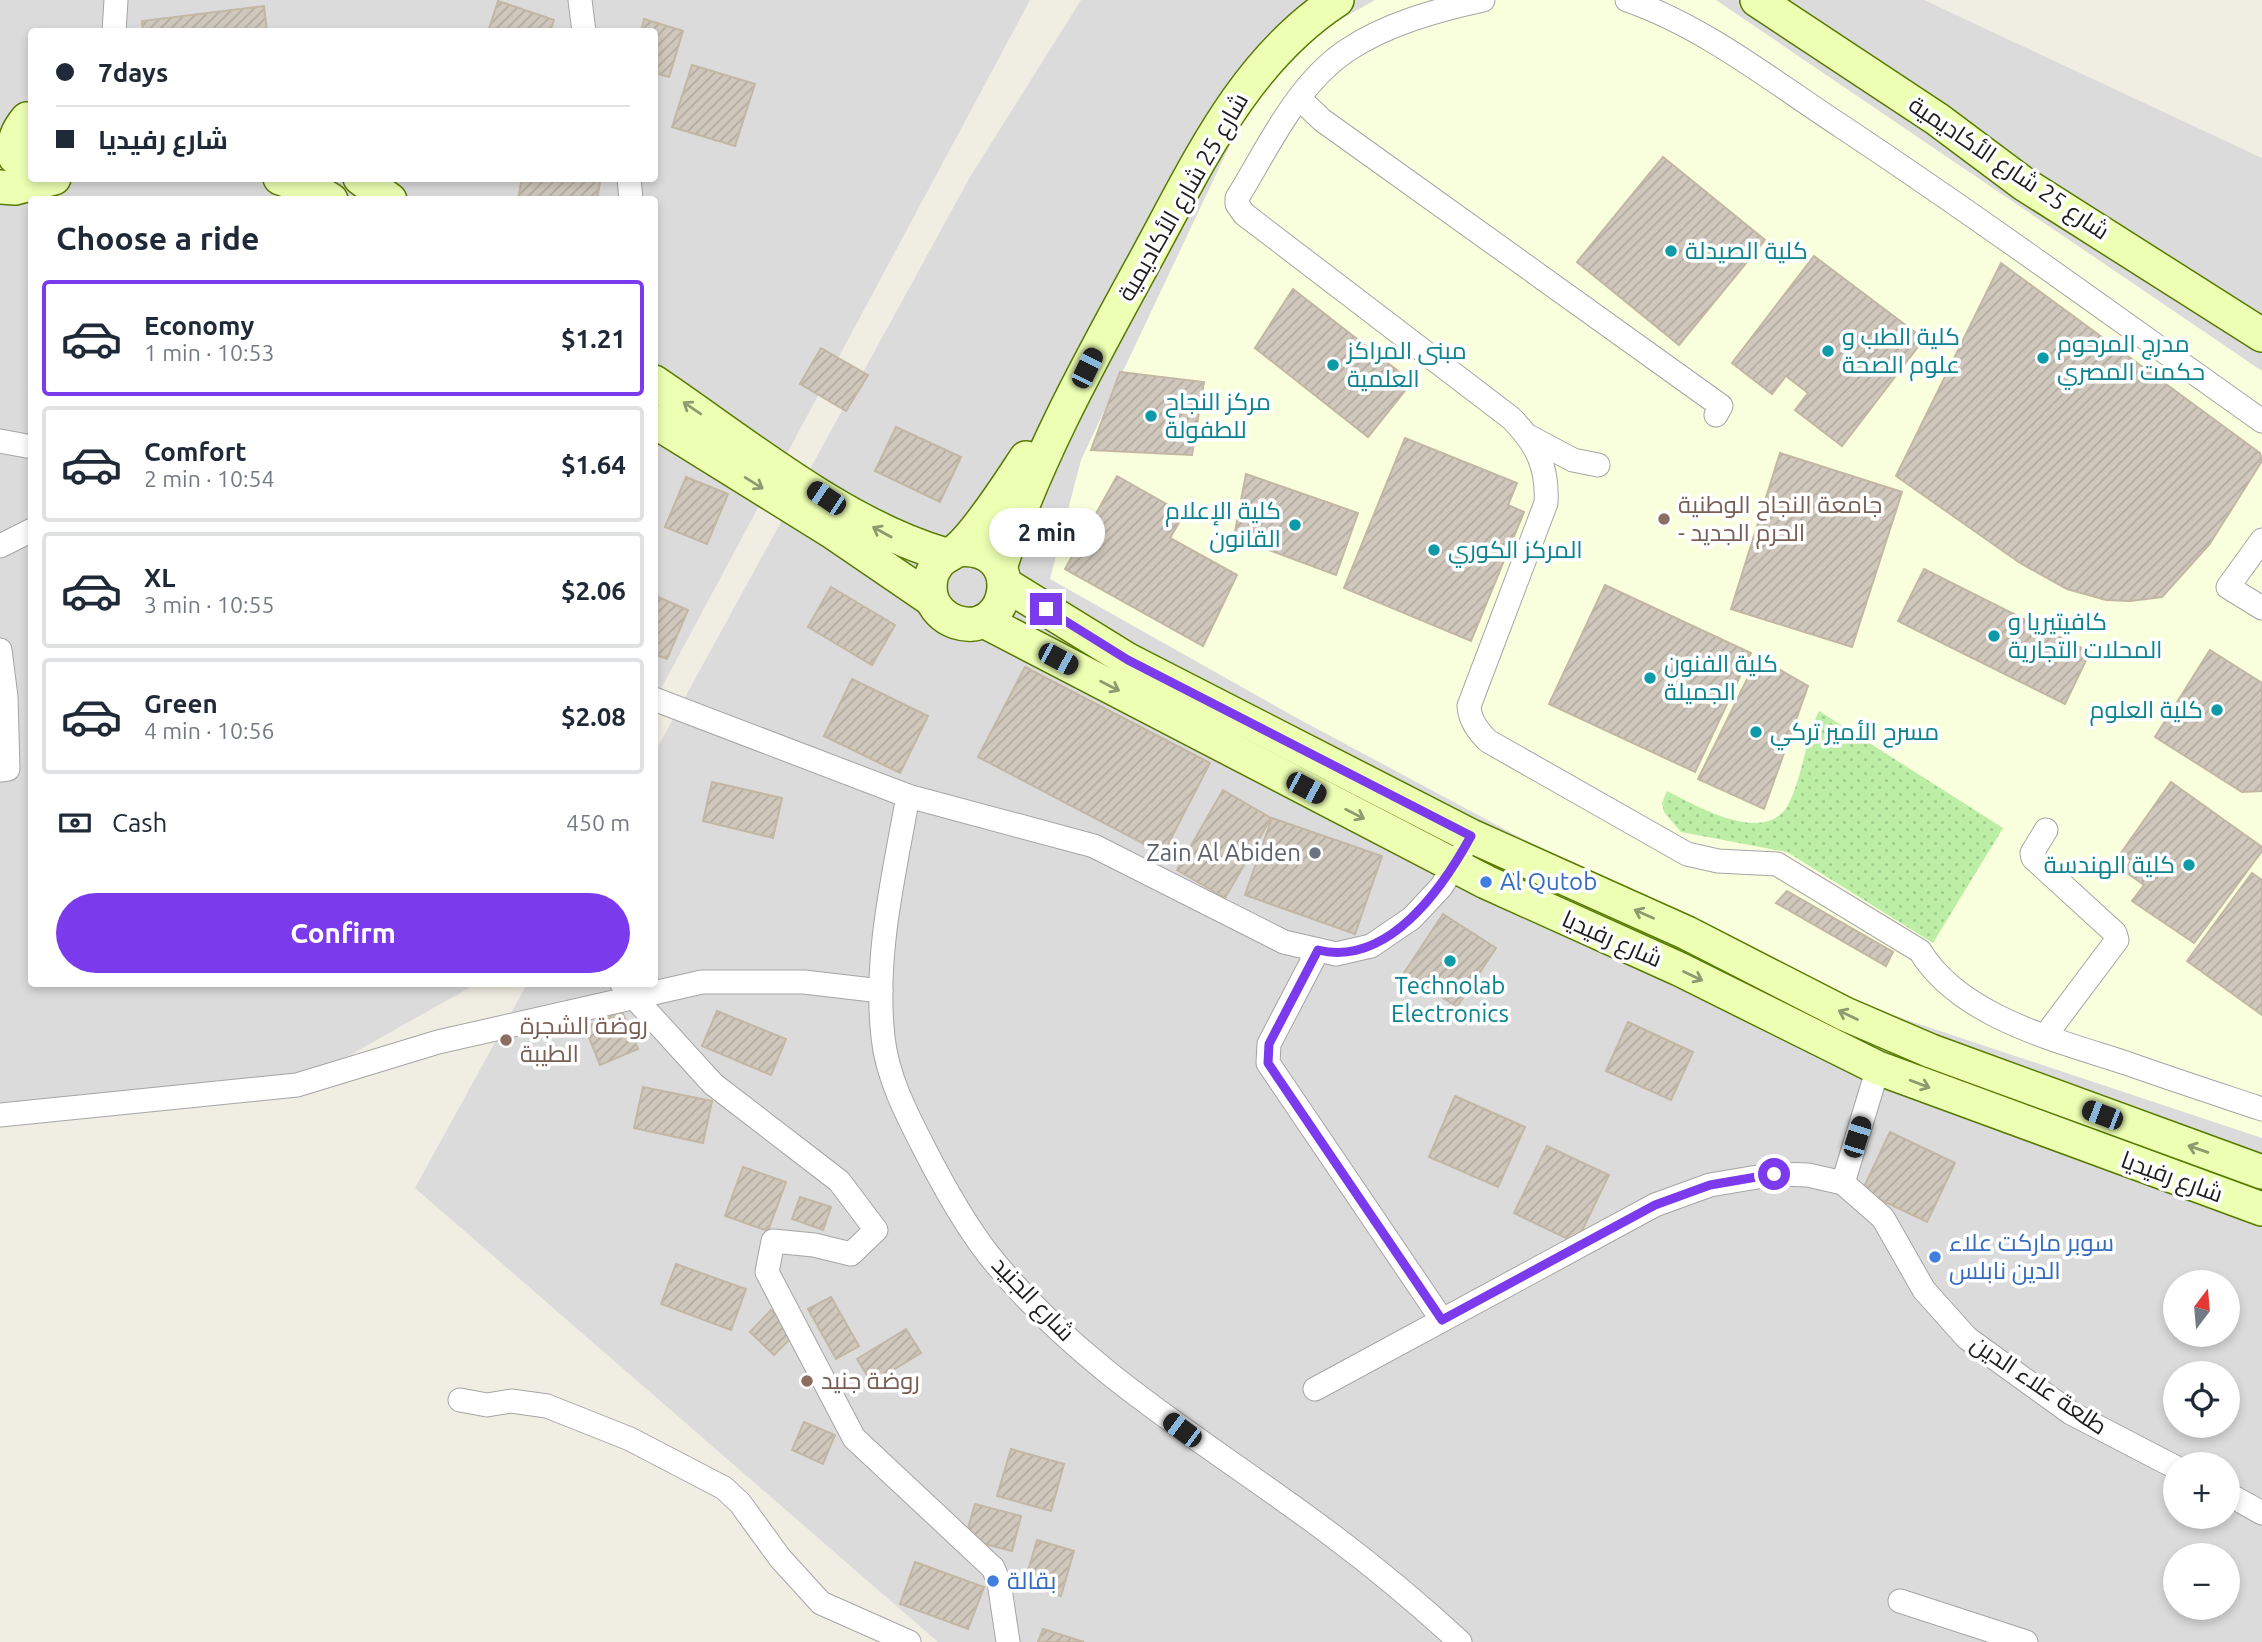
<!DOCTYPE html>
<meta charset="utf-8">
<style>
:root{--surface:#fff;--page:#f6f6f7;--text:#1f2937;--muted:#747a83;--line:#e0e1e3;--accent:#7c3aed}
body{margin:0;font-family:Ubuntu,Cairo,sans-serif;background:var(--page);color:var(--text);height:100vh;display:flex;flex-direction:column;font-size:26px;white-space:nowrap}
*{box-sizing:border-box;margin:0}
p{font-size:23px;color:var(--muted)}
.icon{flex:none;width:38px;height:38px;fill:none;stroke:currentColor;stroke-width:2;stroke-linecap:round;stroke-linejoin:round}
.map{position:relative;flex:1;overflow:hidden}
.side{position:absolute;left:28px;top:196px;width:630px;height:791px;display:flex;flex-direction:column;background:var(--surface);border-radius:7px;box-shadow:0 4px 10px #0003}
.side>*{flex:none}
.banner{position:absolute;left:28px;top:28px;width:630px;height:154px;border-radius:7px;box-shadow:0 4px 10px #0003;display:grid;align-content:center;height:154px;padding:0 28px;background:var(--surface)}
.needle{width:46px;rotate:16deg}
.tools{position:absolute;left:2163px;top:1270px;display:grid;gap:14px}
.tools a{display:grid;place-items:center;width:77px;height:77px;border-radius:50%;background:var(--surface);box-shadow:0 4px 10px #0003;font-size:35px}
.end{position:absolute;width:32px;height:32px;margin:-16px;border:9px solid #7c3aed;background:#fff;box-shadow:0 0 0 4px #fff}
.from{border-radius:50%}
.bubble{position:absolute;height:49px;border-radius:24px;background:var(--surface);box-shadow:0 4px 10px #0003;font-size:23px;font-weight:600;line-height:49px;text-align:center}
.car{position:absolute;width:21px;height:42px;margin:-21px -10px;border-radius:9px;box-shadow:0 0 5px 2px #0007;background:linear-gradient(#222 24%,#8ab4d8 0 40%,#222 0 76%,#8ab4d8 0 86%,#222 0)}
.banner b{display:flex;align-items:center;gap:24px;height:66px;font-size:26px}
.banner b+b{border-top:2px solid var(--line)}
.banner i{width:18px;height:18px;background:var(--text)}
ul{padding:0;list-style:none}
li{display:flex;align-items:center;gap:21px;height:116px;margin:0 14px 10px;padding:0 14px;border:4px solid var(--line);border-radius:7px}
li div{flex:1}
li b{display:block;font-size:26px}
li em{font-style:normal;font-weight:600}
li.selected{border-color:var(--accent)}
li>.icon{width:63px;height:63px;stroke-width:1.5}
h2{padding:0 28px;font-size:32px;line-height:84px}
.pay{display:flex;align-items:center;gap:18px;height:77px;padding:0 28px;font-size:26px}
.pay p{margin-inline-start:auto}
.cta{display:flex;gap:14px;margin-top:auto;padding:14px 28px}
.cta a{flex:1;height:80px;border-radius:42px;background:var(--accent);color:#fff;font-size:28px;font-weight:600;line-height:80px;text-align:center}
.map>svg:first-child{display:block}
.residential{fill:#dcdbdb;fill-rule:evenodd}
.education{fill:#f9ffdd}
.garden{fill:url(#garden-dots)}
.building{fill:url(#building-hatch);stroke:#c3b7a4;stroke-width:2}
.lines{fill:none;stroke-linecap:round;stroke-linejoin:round}
.street-casing{stroke:#a5a5a5;stroke-width:25}
.secondary-casing{stroke:#577a00;stroke-width:36}
.street{stroke:#fff;stroke-width:23}
.secondary{stroke:#edffb3;stroke-width:33}
.oneway{stroke:#909a70}
.route{stroke:#7c3aed;stroke-width:9}
.culture-dot{fill:#0f9aa8;stroke:#fff;stroke-width:2.5}
.education-dot{fill:#8d6e63;stroke:#fff;stroke-width:2.5}
.worship-dot{fill:#6b7280;stroke:#fff;stroke-width:2.5}
.shop-dot{fill:#3f7fe0;stroke:#fff;stroke-width:2.5}
.labels{text-anchor:middle;stroke-width:7;stroke-linejoin:round;paint-order:stroke}
.street-label{font-size:24px;fill:#1e1e1e;stroke:#fff}
.culture-label{font-size:24px;fill:#0d838f;stroke:#fff;text-anchor:start}
.education-label{font-size:24px;fill:#785e54;stroke:#fff;text-anchor:start}
.worship-label{font-size:24px;fill:#5b616d;stroke:#fff;text-anchor:end}
.shop-label{font-size:24px;fill:#366cbe;stroke:#fff;text-anchor:start}
</style>
<div class="map">
<svg width="2262" height="1642" viewBox="0 0 2262 1642">
<defs>
<pattern id="garden-dots" width="8" height="8" patternUnits="userSpaceOnUse" patternTransform="scale(1.75)"><rect width="8" height="8" fill="#bceea5"/><path d="M2 2h.1M6 6h.1" fill="none" stroke="#a1cc8e" stroke-width="1.8" stroke-linecap="round"/></pattern>
<pattern id="building-hatch" width="6" height="6" patternUnits="userSpaceOnUse" patternTransform="scale(1.75)"><rect width="6" height="6" fill="#d0c8bc"/><path d="M-1 1l2-2M0 6l6-6M5 7l2-2" fill="none" stroke="#b2aba1"/></pattern>
</defs>
<rect width="100%" height="100%" fill="#f0eee3"/>
<g class="residential">
<path d="M0 0H1030L655 700 654 200H32V984H476L297 1085 0 1118ZM32 32H654V178H32Z"/>
<path d="M1081 0H1924L2262 158V1642H938L415 1188 527 984H654L655 752 970 177ZM2175 1283H2228V1335H2175ZM2175 1374H2228V1426H2175ZM2175 1465H2228V1517H2175ZM2175 1556H2228V1608H2175Z"/>
</g>
<path class="education" d="M1375 0H1716L2262 371V1138L1859 1004 1519 837 1295 717 1050 579 1081 460 1247 109 1291 55 1331 25Z"/>
<path class="garden" d="M1819 711 2003 828 1933 943 1787 852 1681 832 1664 812 1662 803 1667 791C1695 805 1767 848 1789 803 1803 775 1805 740 1819 711Z"/>
<g class="building">
<path d="M498 1 554 20 550 32H488Z"/>
<path d="M264 6 267 32H143L142 21Z"/>
<path d="M644 19 683 31 669 77 654 73V32H641Z"/>
<path d="M692 65 755 84 735 146 672 127Z"/>
<path d="M1663 157 1765 240 1679 345 1577 262Z"/>
<path d="M522 178H584L600 182 597 200H518Z"/>
<path d="M522 178H584L600 182 596 200H518Z"/>
<path d="M1814 256 1924 339 1842 446 1795 410 1808 393 1786 376 1772 394 1732 363Z"/>
<path d="M2001 263 2260 453 2262 461 2209 545 2162 597 2130 601 2106 600 2067 589 2020 563 1896 476Z"/>
<path d="M1293 289 1412 382 1368 437 1255 348Z"/>
<path d="M821 348 868 375 846 411 800 384Z"/>
<path d="M1120 372 1204 382 1192 455 1091 450Z"/>
<path d="M896 427 961 457 940 502 875 471Z"/>
<path d="M1405 438 1517 483 1508 505 1524 512 1471 641 1344 588Z"/>
<path d="M1780 453 1902 492 1852 647 1731 609Z"/>
<path d="M1246 474 1358 513 1336 575 1234 537Z"/>
<path d="M1117 476 1184 514 1170 538 1237 575 1203 646 1065 569Z"/>
<path d="M686 477 728 494 707 544 665 527Z"/>
<path d="M1924 569 2090 652 2065 704 1898 621Z"/>
<path d="M1605 585 1751 653 1695 772 1549 704Z"/>
<path d="M831 587 895 625 872 665 808 627Z"/>
<path d="M656 596 688 610 667 659 654 654Z"/>
<path d="M2210 650 2262 683V791L2242 792 2155 737Z"/>
<path d="M1758 657 1808 686 1764 809 1698 779Z"/>
<path d="M1025 667 1210 763 1163 854 978 757Z"/>
<path d="M852 679 928 716 900 773 824 736Z"/>
<path d="M712 782 782 798 773 838 703 821Z"/>
<path d="M2171 782 2262 847V851L2194 943 2132 901 2144 885 2124 871 2131 860 2121 853Z"/>
<path d="M1223 790 1271 818 1225 898 1177 870Z"/>
<path d="M1272 818 1382 856 1355 934 1245 895Z"/>
<path d="M2252 873 2262 880V1015L2187 961Z"/>
<path d="M1787 891 1893 952 1886 966 1776 903Z"/>
<path d="M1443 914 1496 948 1457 1007 1404 973Z"/>
<path d="M717 1011 786 1039 771 1075 702 1046Z"/>
<path d="M622 1012 638 1049 600 1065 585 1027Z"/>
<path d="M1628 1022 1693 1052 1671 1100 1606 1071Z"/>
<path d="M643 1087 712 1101 703 1143 634 1128Z"/>
<path d="M1455 1096 1525 1127 1498 1187 1429 1157Z"/>
<path d="M1890 1132 1955 1163 1927 1222 1862 1191Z"/>
<path d="M1547 1146 1609 1175 1576 1243 1514 1213Z"/>
<path d="M743 1167 786 1182 768 1231 725 1216Z"/>
<path d="M800 1197 831 1207 823 1230 792 1219Z"/>
<path d="M676 1264 746 1289 731 1330 661 1304Z"/>
<path d="M831 1297 859 1346 836 1359 808 1309Z"/>
<path d="M771 1310 795 1334 774 1355 750 1332Z"/>
<path d="M906 1329 921 1353 872 1383 857 1359Z"/>
<path d="M804 1422 835 1435 823 1464 792 1450Z"/>
<path d="M1011 1449 1064 1464 1051 1511 997 1496Z"/>
<path d="M975 1504 1021 1516 1012 1551 965 1539Z"/>
<path d="M1037 1540 1074 1551 1061 1596 1024 1585Z"/>
<path d="M915 1562 984 1587 968 1629 900 1604Z"/>
<path d="M1043 1629 1084 1642H1038Z"/>
</g>
<g class="lines">
<g class="street-casing">
<g id="street">
<path d="M580 0 584 32"/>
<path d="M1483 0C1437 10 1386 24 1346 51 1296 85 1268 148 1237 198V204L1244 214 1511 418C1537 444 1548 467 1546 503L1469 706C1470 721 1478 731 1488 741L1687 854 1718 861 1777 864 1920 951C1960 1017 2056 1040 2126 1063 2171 1079 2217 1094 2262 1109"/>
<path d="M1627 0C1705 27 1772 81 1841 126 1984 221 2122 322 2262 421"/>
<path d="M114 32 116 0"/>
<path d="M1300 99 1322 120 1721 406 1716 415"/>
<path d="M629 178 631 200"/>
<path d="M1530 437 1573 460 1598 465"/>
<path d="M0 441 32 447"/>
<path d="M2262 540 2228 587 2262 608"/>
<path d="M0 546 32 530"/>
<path d="M0 650 6 697 8 769 0 770"/>
<path d="M654 699 908 796 1094 846 1284 942 1336 954 1371 946 1412 918 1441 887 1461 855"/>
<path d="M908 796C894 875 874 956 883 1037 887 1077 907 1115 925 1150 943 1185 964 1223 988 1254 1082 1373 1214 1446 1333 1536 1377 1569 1420 1605 1460 1642"/>
<path d="M1318 950 1269 1044 1268 1063 1442 1320"/>
<path d="M622 984 713 1084 839 1181 876 1230 851 1254 814 1245 773 1241 767 1272 854 1438 993 1568 999 1582 1008 1642"/>
<path d="M2045 1036 2117 940 2115 933 2033 858 2032 853 2046 830"/>
<path d="M0 1115 297 1085 438 1042 702 982H804L881 991"/>
<path d="M1843 1183 1878 1068"/>
<path d="M1315 1389 1655 1205 1710 1185 1775 1174 1808 1175 1843 1183 1883 1218 1924 1290 1967 1338 2071 1413 2175 1467"/>
<path d="M460 1400 487 1405 511 1401 547 1406 630 1439 724 1488 740 1503 780 1558 821 1603 909 1642"/>
<path d="M2228 1494 2262 1513"/>
<path d="M1900 1601 2026 1642"/>
</g>
</g>
<g class="secondary-casing">
<g id="secondary">
<path d="M1757 0 1937 119 2024 184 2262 335"/>
<path d="M27 119C17 131 13 141 15 157L32 169"/>
<path d="M280 178 313 189 331 200"/>
<path d="M360 178 390 200"/>
<path d="M0 187 15 188 54 178"/>
<path d="M654 382C743 442 844 526 946 555"/>
<path d="M654 421 831 531 932 600"/>
<path d="M957 550C1028 543 1011 640 956 622 944 618 934 608 931 596 929 585 930 574 937 565 942 557 951 555 958 549 979 531 1010 482 1026 458"/>
<path d="M1000 568C1034 462 1089 363 1142 266 1196 168 1241 63 1337 0"/>
<path d="M1005 584 1128 660 1471 836 1687 933 1845 1014 1931 1051 2262 1172"/>
<path d="M984 621 1486 882 1679 969 1878 1068 2262 1209"/>
</g>
</g>
<use href="#street" class="street"/>
<use href="#secondary" class="secondary"/>
</g>
<defs><path id="oneway-shaft" d="M-6 0H5M1.5-3L5.5 0L1.5 3" fill="none" stroke-width="1.6" stroke-linecap="round" stroke-linejoin="round" transform="scale(1.75)"/></defs>
<g class="oneway">
<use href="#oneway-shaft" transform="translate(692 408) rotate(-146)"/>
<use href="#oneway-shaft" transform="translate(754 483) rotate(32)"/>
<use href="#oneway-shaft" transform="translate(882 532) rotate(-151)"/>
<use href="#oneway-shaft" transform="translate(1110 686) rotate(27)"/>
<use href="#oneway-shaft" transform="translate(1355 814) rotate(27)"/>
<use href="#oneway-shaft" transform="translate(1644 914) rotate(-156)"/>
<use href="#oneway-shaft" transform="translate(1693 976) rotate(26)"/>
<use href="#oneway-shaft" transform="translate(1848 1015) rotate(-155)"/>
<use href="#oneway-shaft" transform="translate(1920 1084) rotate(21)"/>
<use href="#oneway-shaft" transform="translate(2198 1149) rotate(-161)"/>
</g>
<g class="lines">
<path class="route" d="M1046 609 1128 660 1471 836C1442 889 1388 967 1318 950L1269 1044 1268 1063 1278 1078 1442 1320 1655 1205 1710 1185 1774 1174"/>
</g>
<g class="culture-dot">
<circle cx="1671" cy="251" r="7"/>
<circle cx="1828" cy="351" r="7"/>
<circle cx="2043" cy="358" r="7"/>
<circle cx="1333" cy="365" r="7"/>
<circle cx="1151" cy="416" r="7"/>
<circle cx="1295" cy="525" r="7"/>
<circle cx="1434" cy="550" r="7"/>
<circle cx="1994" cy="636" r="7"/>
<circle cx="1650" cy="678" r="7"/>
<circle cx="2217" cy="710" r="7"/>
<circle cx="1756" cy="732" r="7"/>
<circle cx="2189" cy="865" r="7"/>
<circle cx="1450" cy="961" r="7"/>
</g>
<g class="education-dot">
<circle cx="1664" cy="519" r="7"/>
<circle cx="506" cy="1040" r="7"/>
<circle cx="807" cy="1381" r="7"/>
</g>
<circle class="worship-dot" cx="1315" cy="853" r="7"/>
<g class="shop-dot">
<circle cx="1486" cy="882" r="7"/>
<circle cx="1935" cy="1257" r="7"/>
<circle cx="993" cy="1581" r="7"/>
</g>
<g class="labels">
<g class="street-label">
<text transform="translate(2009 168) rotate(34)" y="8">شارع 25 شارع الأكاديمية</text>
<text transform="translate(1183 197) rotate(-60)" y="8">شارع 25 شارع الأكاديمية</text>
<text transform="translate(1612 939) rotate(24)" y="8">شارع رفيديا</text>
<text transform="translate(2172 1177) rotate(20)" y="8">شارع رفيديا</text>
<text transform="translate(1033 1299) rotate(46)" y="8">شارع الجنيد</text>
<text transform="translate(2039 1385) rotate(34)" y="8">طلعة علاء الدين</text>
</g>
<g class="culture-label">
<text x="1685" y="259">كلية الصيدلة</text>
<text x="1842" y="345">كلية الطب و<tspan x="1842" dy="28">علوم الصحة</tspan></text>
<text x="2057" y="352">مدرج المرحوم<tspan x="2057" dy="28">حكمت المصري</tspan></text>
<text x="1347" y="359">مبنى المراكز<tspan x="1347" dy="28">العلمية</tspan></text>
<text x="1165" y="410">مركز النجاح<tspan x="1165" dy="28">للطفولة</tspan></text>
<text x="1281" y="519" text-anchor="end">كلية الإعلام<tspan x="1281" dy="28">القانون</tspan></text>
<text x="1448" y="558">المركز الكوري</text>
<text x="2008" y="630">كافيتيريا و<tspan x="2008" dy="28">المحلات التجارية</tspan></text>
<text x="1664" y="672">كلية الفنون<tspan x="1664" dy="28">الجميلة</tspan></text>
<text x="2203" y="718" text-anchor="end">كلية العلوم</text>
<text x="1770" y="740">مسرح الأمير تركي</text>
<text x="2175" y="873" text-anchor="end">كلية الهندسة</text>
<text x="1450" y="994" text-anchor="middle">Technolab<tspan x="1450" dy="28">Electronics</tspan></text>
</g>
<g class="education-label">
<text x="1678" y="513">جامعة النجاح الوطنية<tspan x="1678" dy="28">- الحرم الجديد</tspan></text>
<text x="520" y="1034">روضة الشجرة<tspan x="520" dy="28">الطيبة</tspan></text>
<text x="821" y="1389">روضة جنيد</text>
</g>
<g class="worship-label">
<text x="1301" y="861">Zain Al Abiden</text>
</g>
<g class="shop-label">
<text x="1500" y="890">Al Qutob</text>
<text x="1949" y="1251">سوبر ماركت علاء<tspan x="1949" dy="28">الدين نابلس</tspan></text>
<text x="1007" y="1589">بقالة</text>
</g>
</g>
</svg>
<div class="tools">
<a><svg class="needle" viewBox="-14 -14 28 28"><path d="M0-13l5 13h-10z" fill="#e53935"/><path d="M0 13l5-13h-10z" fill="#747a83"/></svg></a>
<a><svg class="icon" aria-label="locate" viewBox="0 0 24 24"><circle cx="12" cy="12" r="6"/><path d="M12 2v4M12 18v4M2 12h4M18 12h4"/></svg></a>
<a>+</a>
<a>−</a>
</div>
<i class="end from" style="left:1774px;top:1174px"></i>
<i class="end" style="left:1046px;top:609px"></i>
<div class="bubble" style="left:989px;top:508px;width:116px">2 min</div>
<i class="car" style="left:1087px;top:368px;rotate:26deg"></i>
<i class="car" style="left:826px;top:498px;rotate:304deg"></i>
<i class="car" style="left:1058px;top:659px;rotate:118deg"></i>
<i class="car" style="left:1306px;top:788px;rotate:118deg"></i>
<i class="car" style="left:2102px;top:1115px;rotate:291deg"></i>
<i class="car" style="left:1857px;top:1137px;rotate:17deg"></i>
<i class="car" style="left:1182px;top:1430px;rotate:307deg"></i>
<div class="banner">
<b><i class="from"></i>7days</b>
<b><i></i>شارع رفيديا</b>
</div>
<section class="side">
<h2>Choose a ride</h2>
<ul>
<li class="selected"><svg class="icon" aria-label="car" viewBox="0 0 24 24"><path d="M5 17H2v-5l4-1 3-4h7l3 4 3 1v5h-3M9 17h6M6 11h13"/><circle cx="7" cy="17" r="2"/><circle cx="17" cy="17" r="2"/></svg><div><b>Economy</b><p>1 min · 10:53</p></div><em>$1.21</em></li>
<li><svg class="icon" aria-label="car" viewBox="0 0 24 24"><path d="M5 17H2v-5l4-1 3-4h7l3 4 3 1v5h-3M9 17h6M6 11h13"/><circle cx="7" cy="17" r="2"/><circle cx="17" cy="17" r="2"/></svg><div><b>Comfort</b><p>2 min · 10:54</p></div><em>$1.64</em></li>
<li><svg class="icon" aria-label="car" viewBox="0 0 24 24"><path d="M5 17H2v-5l4-1 3-4h7l3 4 3 1v5h-3M9 17h6M6 11h13"/><circle cx="7" cy="17" r="2"/><circle cx="17" cy="17" r="2"/></svg><div><b>XL</b><p>3 min · 10:55</p></div><em>$2.06</em></li>
<li><svg class="icon" aria-label="car" viewBox="0 0 24 24"><path d="M5 17H2v-5l4-1 3-4h7l3 4 3 1v5h-3M9 17h6M6 11h13"/><circle cx="7" cy="17" r="2"/><circle cx="17" cy="17" r="2"/></svg><div><b>Green</b><p>4 min · 10:56</p></div><em>$2.08</em></li>
</ul>
<div class="pay"><svg class="icon" aria-label="cash" viewBox="0 0 24 24"><path d="M3 7h18v10H3z"/><circle cx="12" cy="12" r="2"/></svg>Cash<p>450 m</p></div>
<div class="cta"><a>Confirm</a></div>
</section>
</div>
